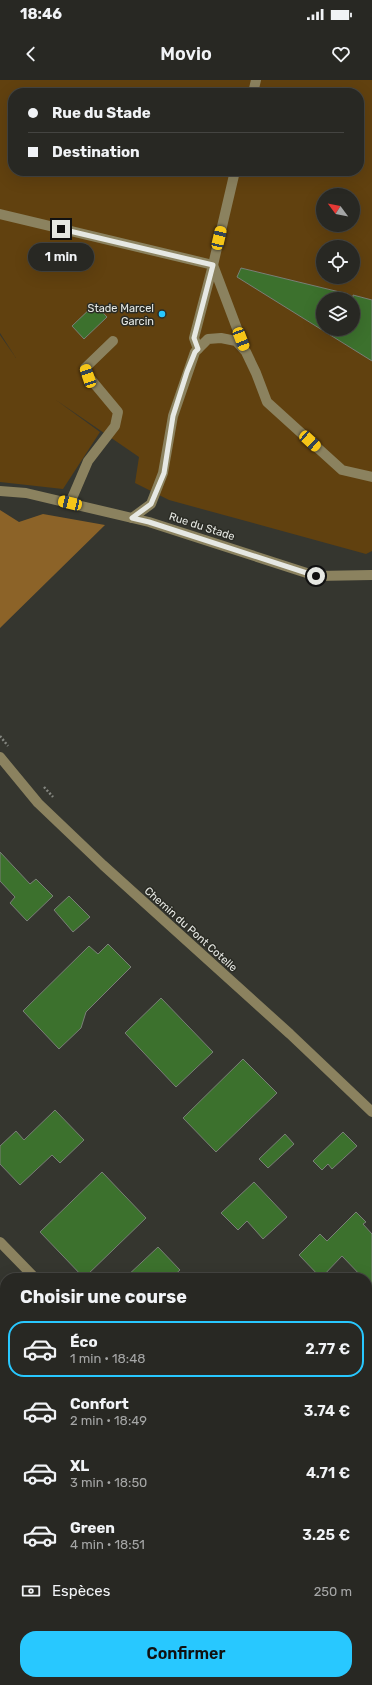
<!DOCTYPE html>
<html lang="fr">
<meta charset="utf-8">
<style>
:root{--surface:#282823;--page:#343430;--text:#f1f3f6;--muted:#a5a6a6;--line:#444441;--accent:#28c8ff}
body{margin:0;font-family:Rubik,sans-serif;background:var(--page);color:var(--text);height:100vh;display:flex;flex-direction:column;font-size:15px;white-space:nowrap}
*{box-sizing:border-box;margin:0}
p{font-size:13px;color:var(--muted)}
.icon{flex:none;width:22px;height:22px;fill:none;stroke:currentColor;stroke-width:2;stroke-linecap:round;stroke-linejoin:round}
.map{position:relative;flex:1;overflow:hidden}
.side{position:absolute;left:0px;top:1193px;width:372px;height:412px;display:flex;flex-direction:column;background:var(--surface);border-radius:16px 16px 0 0;box-shadow:0 4px 16px #0002,0 0 0 1px var(--line)}
.side>*{flex:none}
.guide{position:absolute;left:8px;top:8px;width:356px;height:88px;border-radius:16px;box-shadow:0 4px 16px #0002,0 0 0 1px var(--line);display:grid;align-content:center;height:88px;padding:0 20px;background:var(--surface)}
.needle{width:26px;rotate:302deg}
.tools{position:absolute;left:316px;top:108px;display:grid;gap:8px}
.tools a{display:grid;place-items:center;width:44px;height:44px;border-radius:50%;background:var(--surface);box-shadow:0 4px 16px #0002,0 0 0 1px var(--line);font-size:20px}
.end{position:absolute;width:18px;height:18px;margin:-9px;border:5px solid #e6e8e3;background:#111;box-shadow:0 0 0 2px #111}
.from{border-radius:50%}
.bubble{position:absolute;height:28px;border-radius:14px;background:var(--surface);box-shadow:0 4px 16px #0002,0 0 0 1px var(--line);font-size:13px;font-weight:600;line-height:28px;text-align:center}
.car{position:absolute;width:12px;height:24px;margin:-12px -6px;border-radius:5px;box-shadow:0 0 3px 1px #0007;background:linear-gradient(#f5c518 24%,#345 0 40%,#f5c518 0 76%,#345 0 86%,#f5c518 0)}
.guide b{display:flex;align-items:center;gap:14px;height:38px;font-size:15px}
.guide b+b{border-top:1px solid var(--line)}
.guide i{width:10px;height:10px;background:var(--text)}
ul{padding:0;list-style:none}
li{display:flex;align-items:center;gap:12px;height:56px;margin:0 8px 6px;padding:0 12px;border:2px solid transparent;border-radius:16px}
li div{flex:1}
li b{display:block;font-size:15px}
li em{font-style:normal;font-weight:600}
li.on{border-color:var(--accent)}
li>.icon{width:36px;height:36px;stroke-width:1.5}
h2{padding:0 20px;font-size:18px;line-height:48px}
.pay{display:flex;align-items:center;gap:10px;height:44px;padding:0 20px;font-size:15px}
.pay p{margin-inline-start:auto}
.button{display:flex;gap:8px;margin-top:auto;padding:8px 20px}
.button a{flex:1;height:46px;border-radius:16px;background:var(--accent);color:#111;font-size:16px;font-weight:600;line-height:46px;text-align:center}
.status{display:flex;justify-content:space-between;align-items:center;height:28px;padding:0 20px;background:var(--surface);direction:ltr}
.status svg{height:11px;fill:currentColor}
header{display:flex;justify-content:space-between;align-items:center;height:52px;padding:0 20px;background:var(--surface);font-size:18px;font-weight:600}
.map>svg:first-child{display:block}
.green{fill:#61410f;fill-rule:evenodd}
.forest{fill:#8c6328}
.building{fill:#3c712d;stroke:#797f77}
.lines{fill:none;stroke-linecap:round;stroke-linejoin:round}
.path{stroke:#858781;stroke-width:2.5;stroke-dasharray:2 2;stroke-linecap:butt}
.minor{stroke:#8b825f;stroke-width:10}
.route{stroke:#e6e8e3;stroke-width:5}
.poi-dot{fill:#28c8ff;stroke:#2b2c25;stroke-width:1.5}
.labels{text-anchor:middle;stroke-width:3;stroke-linejoin:round;paint-order:stroke}
.poi-label{font-size:11px;fill:#e6e8e3;stroke:#2b2c25;text-anchor:end}
.street-label{font-size:11px;fill:#e6e8e3;stroke:#2b2c25}
</style>
<div class="status"><b>18:46</b><svg viewBox="0 0 49 12"><path d="M0 12V9h3v3zM5 12V6h3v6zM10 12V3h3v9zM15 12V0h3v12zM26 1h20v11H26zM47 4h2v5h-2z"/></svg></div>
<header><svg class="icon" aria-label="back" viewBox="0 0 24 24"><path d="M15 5l-7 7 7 7"/></svg>Movio<svg class="icon" aria-label="heart" viewBox="0 0 24 24"><path d="M12 20l-8-8c-3-5 5-10 8-4 3-6 11-1 8 4z"/></svg></header>
<div class="map">
<svg width="372" height="1605" viewBox="0 0 372 1605">
<rect width="100%" height="100%" fill="#35362f"/>
<path class="green" d="M0 0H372V471L366 474 169 420 135 403 139 377 56 320 100 352 63 409 0 402V255L16 278 0 253ZM13 13H359V91H13ZM323 115H353V145H323ZM323 167H353V197H323ZM323 219H353V249H323Z"/>
<path class="forest" d="M0 430 19 442 43 434 105 445 0 548Z"/>
<g class="building">
<path d="M241 188 348 214V219H323V249H353V215L372 220V281L237 197Z"/>
<path d="M95 224 107 237 84 259 72 246Z"/>
<path d="M0 772 30 804 36 799 53 816 27 841 10 823 15 817 0 801Z"/>
<path d="M69 816 90 837 73 852 54 830Z"/>
<path d="M108 864 131 887 86 932 81 948 59 969 23 931 89 866 98 874Z"/>
<path d="M161 918 213 972 176 1007 125 953Z"/>
<path d="M243 979 277 1013 216 1072 183 1038Z"/>
<path d="M55 1030 84 1060 60 1083 52 1075 20 1105 0 1084V1066L16 1051 24 1060Z"/>
<path d="M343 1052 357 1066 332 1089 328 1084 322 1090 313 1081Z"/>
<path d="M285 1054 294 1064 268 1088 259 1079Z"/>
<path d="M102 1092 146 1138 84 1198 40 1152Z"/>
<path d="M254 1102 287 1137 263 1159 247 1141 238 1150 221 1133Z"/>
<path d="M356 1132 366 1142 363 1144 372 1154V1208L367 1202V1198H363L342 1176 321 1198 299 1175 320 1154 327 1161Z"/>
<path d="M158 1167 180 1190 171 1198H125Z"/>
</g>
<g class="lines">
<g class="path">
<path d="M0 656 8 666"/>
<path d="M44 707 53 717"/>
</g>
<g class="minor">
<path d="M253 13 256 0"/>
<path d="M0 134 213 185 244 267"/>
<path d="M198 269 194 258 213 185 235 91"/>
<path d="M0 411 26 413 149 442 316 496 372 495"/>
<path d="M70 423 88 381 115 346 118 332 88 296 85 288 113 261"/>
<path d="M132 438 151 424 163 393 173 336 195 272 208 259 221 258 236 261 246 272 256 293 267 322 342 390 372 397"/>
<path d="M0 677 38 723 103 785 290 954 372 1032"/>
<path d="M0 1162 35 1198"/>
<path d="M367 1445 372 1442"/>
<path d="M28 1605 43 1600"/>
</g>
</g>
<g class="lines">
<path class="route" d="M61 149 213 185 194 258 198 269 195 272 187 292 173 336 164 393 151 424 132 438 149 442 316 496"/>
</g>
<circle class="poi-dot" cx="162" cy="234" r="4"/>
<g class="labels">
<g class="poi-label">
<text x="154" y="232">Stade Marcel<tspan x="154" dy="13">Garcin</tspan></text>
</g>
<g class="street-label">
<text transform="translate(202 446) rotate(18)" y="4">Rue du Stade</text>
<text transform="translate(191 849) rotate(42)" y="4">Chemin du Pont Cotelle</text>
</g>
</g>
</svg>
<div class="tools">
<a><svg class="needle" viewBox="-14 -14 28 28"><path d="M0-13l5 13h-10z" fill="#e53935"/><path d="M0 13l5-13h-10z" fill="#a5a6a6"/></svg></a>
<a><svg class="icon" aria-label="locate" viewBox="0 0 24 24"><circle cx="12" cy="12" r="6"/><path d="M12 2v4M12 18v4M2 12h4M18 12h4"/></svg></a>
<a><svg class="icon" aria-label="layers" viewBox="0 0 24 24"><path d="M12 4l9 5-9 5-9-5zM3 14l9 5 9-5"/></svg></a>
</div>
<i class="end from" style="left:316px;top:496px"></i>
<i class="end" style="left:61px;top:149px"></i>
<div class="bubble" style="left:28px;top:163px;width:66px">1 min</div>
<i class="car" style="left:219px;top:158px;rotate:13deg"></i>
<i class="car" style="left:241px;top:259px;rotate:159deg"></i>
<i class="car" style="left:88px;top:296px;rotate:341deg"></i>
<i class="car" style="left:310px;top:361px;rotate:132deg"></i>
<i class="car" style="left:70px;top:423px;rotate:283deg"></i>
<div class="guide">
<b><i class="from"></i>Rue du Stade</b>
<b><i></i>Destination</b>
</div>
<section class="side">
<h2>Choisir une course</h2>
<ul>
<li class="on"><svg class="icon" aria-label="car" viewBox="0 0 24 24"><path d="M5 17H2v-5l4-1 3-4h7l3 4 3 1v5h-3M9 17h6M6 11h13"/><circle cx="7" cy="17" r="2"/><circle cx="17" cy="17" r="2"/></svg><div><b>Éco</b><p>1 min · 18:48</p></div><em>2.77 €</em></li>
<li><svg class="icon" aria-label="car" viewBox="0 0 24 24"><path d="M5 17H2v-5l4-1 3-4h7l3 4 3 1v5h-3M9 17h6M6 11h13"/><circle cx="7" cy="17" r="2"/><circle cx="17" cy="17" r="2"/></svg><div><b>Confort</b><p>2 min · 18:49</p></div><em>3.74 €</em></li>
<li><svg class="icon" aria-label="car" viewBox="0 0 24 24"><path d="M5 17H2v-5l4-1 3-4h7l3 4 3 1v5h-3M9 17h6M6 11h13"/><circle cx="7" cy="17" r="2"/><circle cx="17" cy="17" r="2"/></svg><div><b>XL</b><p>3 min · 18:50</p></div><em>4.71 €</em></li>
<li><svg class="icon" aria-label="car" viewBox="0 0 24 24"><path d="M5 17H2v-5l4-1 3-4h7l3 4 3 1v5h-3M9 17h6M6 11h13"/><circle cx="7" cy="17" r="2"/><circle cx="17" cy="17" r="2"/></svg><div><b>Green</b><p>4 min · 18:51</p></div><em>3.25 €</em></li>
</ul>
<div class="pay"><svg class="icon" aria-label="cash" viewBox="0 0 24 24"><path d="M3 7h18v10H3z"/><circle cx="12" cy="12" r="2"/></svg>Espèces<p>250 m</p></div>
<div class="button"><a>Confirmer</a></div>
</section>
</div>
